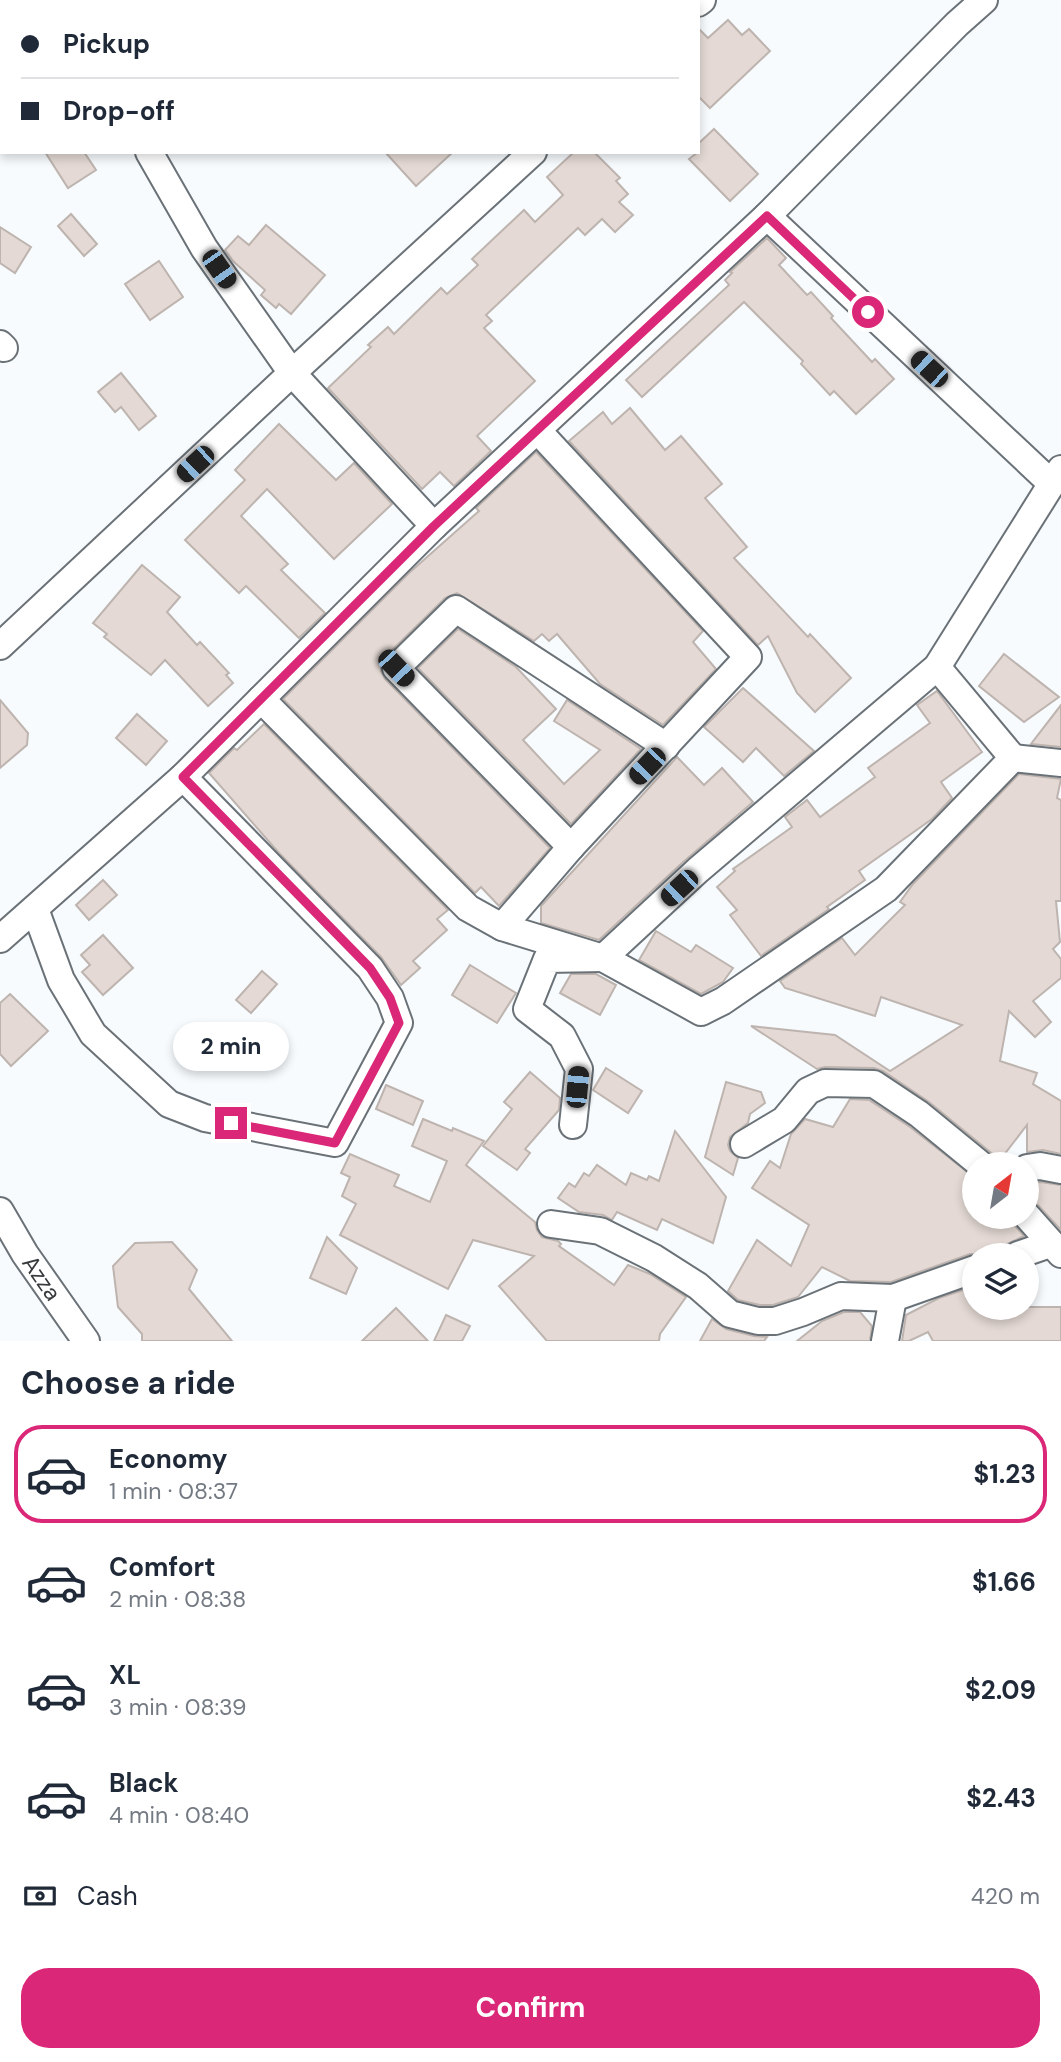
<!DOCTYPE html>
<meta charset="utf-8">
<style>
:root{--surface:#fff;--page:#f6f6f7;--text:#1f2937;--muted:#747a83;--line:#e0e1e3;--accent:#db2777}
body{margin:0;font-family:"DM Sans",sans-serif;background:var(--page);color:var(--text);height:100vh;display:flex;flex-direction:column;font-size:26px;white-space:nowrap}
*{box-sizing:border-box;margin:0}
p{font-size:23px;color:var(--muted)}
.icon{flex:none;width:38px;height:38px;fill:none;stroke:currentColor;stroke-width:2;stroke-linecap:round;stroke-linejoin:round}
.map{position:relative;height:1341px;overflow:hidden}
.details{display:flex;flex-direction:column;background:var(--surface);flex:1}
.details>*{flex:none}
.banner{position:absolute;left:0px;top:0px;width:700px;height:154px;box-shadow:0 4px 10px #0003;display:grid;align-content:center;height:154px;padding:0 21px;background:var(--surface)}
.needle{width:46px;rotate:31deg}
.tools{position:absolute;left:962px;top:1152px;display:grid;gap:14px}
.tools a{display:grid;place-items:center;width:77px;height:77px;border-radius:50%;background:var(--surface);box-shadow:0 4px 10px #0003;font-size:35px}
.end{position:absolute;width:32px;height:32px;margin:-16px;border:9px solid #db2777;background:#fff;box-shadow:0 0 0 4px #fff}
.from{border-radius:50%}
.bubble{position:absolute;height:49px;border-radius:24px;background:var(--surface);box-shadow:0 4px 10px #0003;font-size:23px;font-weight:700;line-height:49px;text-align:center}
.car{position:absolute;width:21px;height:42px;margin:-21px -10px;border-radius:9px;box-shadow:0 0 5px 2px #0007;background:linear-gradient(#222 24%,#8ab4d8 0 40%,#222 0 76%,#8ab4d8 0 86%,#222 0)}
.banner b{display:flex;align-items:center;gap:24px;height:66px;font-size:26px}
.banner b+b{border-top:2px solid var(--line)}
.banner i{width:18px;height:18px;background:var(--text)}
ul{padding:0;list-style:none}
li{display:flex;align-items:center;gap:21px;height:98px;margin:0 14px 10px;padding:0 7px;border:4px solid transparent;border-radius:28px}
li div{flex:1}
li b{display:block;font-size:26px}
li em{font-style:normal;font-weight:700}
li.selected{border-color:var(--accent)}
li>.icon{width:63px;height:63px;stroke-width:1.5}
h2{padding:0 21px;font-size:32px;line-height:84px}
.pay{display:flex;align-items:center;gap:18px;height:77px;padding:0 21px;font-size:26px}
.pay p{margin-inline-start:auto}
.primary-button{display:flex;gap:14px;margin-top:auto;padding:14px 21px}
.primary-button a{flex:1;height:80px;border-radius:28px;background:var(--accent);color:#fff;font-size:28px;font-weight:700;line-height:80px;text-align:center}
.map>svg:first-child{display:block}
.forest{fill:#9bd2f7}
.building{fill:#e4d9d4;stroke:#beb4af;stroke-width:2}
.lines{fill:none;stroke-linecap:round;stroke-linejoin:round}
.minor-casing{stroke:#6a7278;stroke-width:30}
.minor{stroke:#fff;stroke-width:26}
.route{stroke:#db2777;stroke-width:9}
.labels{text-anchor:middle;stroke-width:7;stroke-linejoin:round;paint-order:stroke}
.street-label{font-size:23px;fill:#363a3c;stroke:#fff}
</style>
<div class="map">
<svg width="1061" height="1341" viewBox="0 0 1061 1341">
<rect width="100%" height="100%" fill="#f7fbfe"/>
<path class="forest" d="M184 0H403L185 2Z"/>
<g class="building">
<path d="M728 20 742 35 749 29 770 51 710 108 698 96V28L708 38Z"/>
<path d="M714 129 758 174 730 201 689 159 698 152V144Z"/>
<path d="M45 152H84L96 170 68 188Z"/>
<path d="M385 152H453L416 186Z"/>
<path d="M574 152H594L620 178 616 181 628 194 619 202 633 215 615 232 602 219 585 235 578 228 486 315 492 321 484 328 535 381 477 436 491 451 454 486 440 472 422 489 328 388 371 347 368 345 388 327 394 334 441 288 447 294 478 265 472 259 524 210 535 222 563 195 547 177Z"/>
<path d="M71 214 97 244 84 256 58 226Z"/>
<path d="M266 225 325 275 291 314 279 304 276 308 261 295 265 290 233 261 225 250 238 236 249 245Z"/>
<path d="M0 227 31 247 15 273 0 263Z"/>
<path d="M767 238 786 258 779 265 807 295 811 292 833 316 831 318 872 362 875 359 894 379 856 414 834 391 830 395 801 364 803 361 744 302 642 397 626 380 729 285 725 280 732 273 730 272Z"/>
<path d="M159 261 183 297 150 320 125 284Z"/>
<path d="M121 373 156 416 139 430 121 407 115 412 98 392Z"/>
<path d="M630 408 665 450 681 436 722 484 705 498 747 547 734 558 808 637 810 634 851 678 815 712 797 693 768 636 758 645 569 441 603 412 612 424Z"/>
<path d="M279 424 336 480 354 463 392 504 334 559 267 489 241 516 288 564 281 570 325 613 299 638 246 586 239 593 185 540 245 480 235 470Z"/>
<path d="M536 452 703 631 693 642 716 669 663 725 600 684 557 634 549 641 542 634 534 641 457 593 445 598 385 657 381 663V671L385 679 550 848 499 906 481 887 475 893 283 699 409 573 479 511 476 508Z"/>
<path d="M142 565 180 597 167 612 197 645 200 642 229 673 226 675 233 683 208 706 165 660 151 675 104 637 107 634 93 623Z"/>
<path d="M458 629 516 667 556 709 523 740 564 784 600 750 554 721 567 700 641 749 571 824 418 668Z"/>
<path d="M1004 654 1059 697 1024 722 979 686Z"/>
<path d="M743 688 814 751 784 776 756 748 743 762 704 727Z"/>
<path d="M937 691 982 752 941 782 952 798 932 819 859 871 865 880 827 907 829 909 761 956 730 915 737 910 717 887 735 871 733 869 792 827 785 817 807 800 820 817 875 777 868 768 930 723 917 705Z"/>
<path d="M0 700 28 733 27 745 0 768Z"/>
<path d="M1061 705V747L1031 744Z"/>
<path d="M137 714 167 741 146 765 116 738Z"/>
<path d="M264 724 448 910 437 919 447 930 413 961 420 968 401 985 381 957 279 853 209 773 234 748 237 750Z"/>
<path d="M677 757 704 785 722 768 753 802 682 863 599 940 541 923V906Z"/>
<path d="M1019 774 1061 779 1057 798 1061 800V901H1056L1060 942 1053 949 1061 959V978L1033 1001 1051 1022 1035 1037 1009 1011 1000 1061 1037 1073 1033 1084 1061 1101V1154L1043 1150 1027 1152V1125L1000 1160 929 1102 883 1071 874 1068 825 1067 817 1069 751 1026 835 1035 890 1071 962 1025 881 997 875 1016 785 988 780 981 842 938 855 955 905 905 900 902 913 884Z"/>
<path d="M103 880 117 895 89 920 76 905Z"/>
<path d="M656 931 691 952 696 945 733 968 723 982 701 994 639 960Z"/>
<path d="M103 935 133 968 103 995 82 972 90 965 81 955Z"/>
<path d="M470 965 516 993 497 1023 452 995Z"/>
<path d="M262 971 277 984 251 1013 236 1000Z"/>
<path d="M571 974H596L616 985 600 1015 560 993Z"/>
<path d="M10 994 48 1031 11 1066 0 1054V1003Z"/>
<path d="M606 1068 642 1091 628 1113 593 1090Z"/>
<path d="M530 1072 560 1098 559 1110 525 1149 530 1153 517 1170 483 1146 512 1109 504 1102Z"/>
<path d="M726 1082 761 1092 765 1103 750 1114 748 1123 730 1137 728 1145 730 1151 738 1158 733 1175 705 1157Z"/>
<path d="M386 1085 423 1101 413 1125 376 1109Z"/>
<path d="M850 1099 869 1100 910 1127 975 1178V1216H1012L1015 1226 1024 1236 1007 1244 1003 1255 970 1254 891 1282 850 1281 822 1267 798 1297 773 1305H760L738 1300 728 1291 757 1240 791 1266 809 1225 752 1188 770 1161 780 1168 791 1134 805 1119 833 1127Z"/>
<path d="M423 1119 452 1131 453 1128 484 1141 466 1165 535 1222 537 1230 542 1237 558 1241 561 1244 559 1246 614 1285 628 1265 650 1274 686 1297 660 1334 659 1341H547L499 1286 534 1256 473 1240 448 1289 340 1235 356 1204 342 1196 350 1177 341 1173 350 1154 399 1175 394 1186 430 1202 447 1161 412 1146Z"/>
<path d="M675 1131 726 1197 713 1243 662 1219 657 1230 617 1212 612 1220 603 1215 579 1212 558 1198 569 1183 575 1187 584 1173 589 1176 597 1165 626 1185 631 1173 647 1180 649 1176 659 1181Z"/>
<path d="M1040 1182 1061 1185V1230L1038 1205 1027 1201V1183Z"/>
<path d="M327 1237 357 1268 346 1294 310 1278Z"/>
<path d="M172 1242 197 1270 189 1289 232 1341H142V1334L118 1307 113 1266 135 1243Z"/>
<path d="M975 1286V1307H1061V1341H933L928 1332 909 1341H902L906 1315 939 1298Z"/>
<path d="M396 1308 428 1341H362Z"/>
<path d="M844 1312H860L872 1326 870 1341H797L822 1321Z"/>
<path d="M446 1315 470 1326 462 1341H434Z"/>
<path d="M712 1319 726 1329 754 1336 767 1337 764 1341H700Z"/>
</g>
<g class="lines">
<g class="minor-casing">
<g id="minor">
<path d="M63 0 64 2"/>
<path d="M545 0 546 2"/>
<path d="M31 2 33 0"/>
<path d="M698 3 702 0"/>
<path d="M0 26 2 24"/>
<path d="M149 152 204 248 292 373 434 526"/>
<path d="M767 216 1051 483"/>
<path d="M0 344 4 348"/>
<path d="M0 646 292 373 533 152"/>
<path d="M261 699 468 908 502 927 603 958 701 1012 723 1001 886 889 1013 758 937 667"/>
<path d="M1013 758 1061 763"/>
<path d="M571 847 396 668 456 609 666 746"/>
<path d="M35 909 61 980 93 1034 169 1104 205 1118 335 1143 399 1023 390 998 370 968 183 777"/>
<path d="M502 927 571 847 748 657 538 431"/>
<path d="M0 939 183 777 434 526 767 216 957 24 984 0"/>
<path d="M573 1125 579 1069 562 1036 527 1009 547 959 603 958 698 870 937 667 1061 469"/>
<path d="M744 1144 784 1120 808 1091 825 1083 874 1084 919 1114 980 1164"/>
<path d="M1027 1168 1040 1166 1061 1170"/>
<path id="s1" d="M0 1211 25 1254 86 1341"/>
<path d="M1027 1216 1061 1254"/>
<path d="M551 1224 600 1231 654 1258 698 1286 730 1314 758 1321H775L803 1312 841 1296 893 1298 975 1269"/>
<path d="M1018 1255 1050 1244"/>
<path d="M885 1341 893 1298"/>
</g>
</g>
<use href="#minor" class="minor"/>
</g>
<g class="lines">
<path class="route" d="M231 1123 335 1143 399 1023 390 998 370 968 183 777 434 526 767 216 868 312"/>
</g>
<g class="labels">
<g class="street-label">
<text dy="8" stroke="none"><textPath href="#s1" startOffset="79">Azza</textPath></text>
</g>
</g>
</svg>
<div class="tools">
<a><svg class="needle" viewBox="-14 -14 28 28"><path d="M0-13l5 13h-10z" fill="#e53935"/><path d="M0 13l5-13h-10z" fill="#747a83"/></svg></a>
<a><svg class="icon" aria-label="layers" viewBox="0 0 24 24"><path d="M12 4l9 5-9 5-9-5zM3 14l9 5 9-5"/></svg></a>
</div>
<i class="end from" style="left:868px;top:312px"></i>
<i class="end" style="left:231px;top:1123px"></i>
<div class="bubble" style="left:173px;top:1022px;width:116px">2 min</div>
<i class="car" style="left:219px;top:269px;rotate:145deg"></i>
<i class="car" style="left:929px;top:369px;rotate:313deg"></i>
<i class="car" style="left:195px;top:464px;rotate:227deg"></i>
<i class="car" style="left:396px;top:668px;rotate:136deg"></i>
<i class="car" style="left:647px;top:766px;rotate:224deg"></i>
<i class="car" style="left:679px;top:888px;rotate:227deg"></i>
<i class="car" style="left:577px;top:1087px;rotate:5deg"></i>
<div class="banner">
<b><i class="from"></i>Pickup</b>
<b><i></i>Drop-off</b>
</div>
</div>
<section class="details">
<h2>Choose a ride</h2>
<ul>
<li class="selected"><svg class="icon" aria-label="car" viewBox="0 0 24 24"><path d="M5 17H2v-5l4-1 3-4h7l3 4 3 1v5h-3M9 17h6M6 11h13"/><circle cx="7" cy="17" r="2"/><circle cx="17" cy="17" r="2"/></svg><div><b>Economy</b><p>1 min · 08:37</p></div><em>$1.23</em></li>
<li><svg class="icon" aria-label="car" viewBox="0 0 24 24"><path d="M5 17H2v-5l4-1 3-4h7l3 4 3 1v5h-3M9 17h6M6 11h13"/><circle cx="7" cy="17" r="2"/><circle cx="17" cy="17" r="2"/></svg><div><b>Comfort</b><p>2 min · 08:38</p></div><em>$1.66</em></li>
<li><svg class="icon" aria-label="car" viewBox="0 0 24 24"><path d="M5 17H2v-5l4-1 3-4h7l3 4 3 1v5h-3M9 17h6M6 11h13"/><circle cx="7" cy="17" r="2"/><circle cx="17" cy="17" r="2"/></svg><div><b>XL</b><p>3 min · 08:39</p></div><em>$2.09</em></li>
<li><svg class="icon" aria-label="car" viewBox="0 0 24 24"><path d="M5 17H2v-5l4-1 3-4h7l3 4 3 1v5h-3M9 17h6M6 11h13"/><circle cx="7" cy="17" r="2"/><circle cx="17" cy="17" r="2"/></svg><div><b>Black</b><p>4 min · 08:40</p></div><em>$2.43</em></li>
</ul>
<div class="pay"><svg class="icon" aria-label="cash" viewBox="0 0 24 24"><path d="M3 7h18v10H3z"/><circle cx="12" cy="12" r="2"/></svg>Cash<p>420 m</p></div>
<div class="primary-button"><a>Confirm</a></div>
</section>
